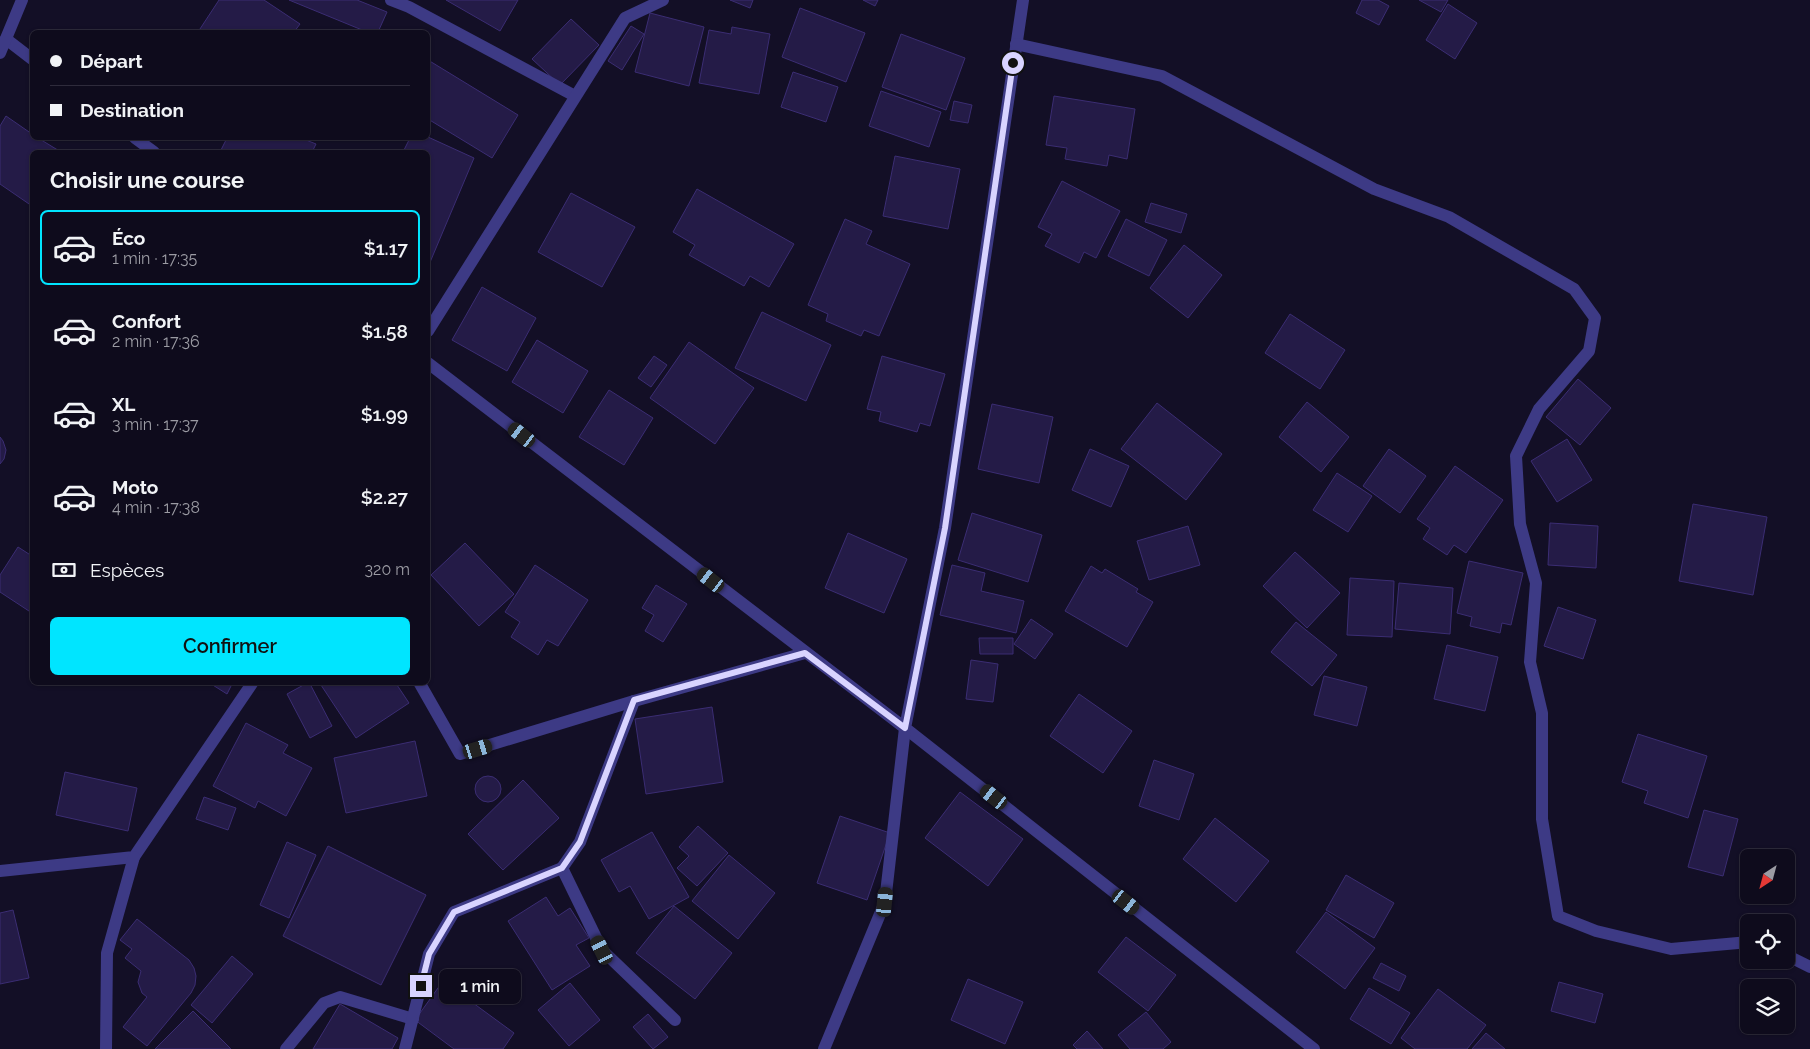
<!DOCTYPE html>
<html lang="fr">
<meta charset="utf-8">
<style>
:root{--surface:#0e0b1c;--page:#171425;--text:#f1f3f6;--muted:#9b9ba3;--line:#2e2b3b;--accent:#00e5ff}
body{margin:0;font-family:Raleway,sans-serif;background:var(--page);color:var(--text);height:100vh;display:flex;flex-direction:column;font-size:19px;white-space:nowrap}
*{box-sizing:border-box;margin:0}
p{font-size:16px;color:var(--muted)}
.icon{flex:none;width:28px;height:28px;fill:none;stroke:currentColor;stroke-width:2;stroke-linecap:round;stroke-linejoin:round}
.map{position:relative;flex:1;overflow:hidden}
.details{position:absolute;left:30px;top:150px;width:400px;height:535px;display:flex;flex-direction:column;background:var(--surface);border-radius:8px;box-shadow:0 1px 4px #0004,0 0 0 1px var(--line)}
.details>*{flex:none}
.top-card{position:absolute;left:30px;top:30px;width:400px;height:110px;border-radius:8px;box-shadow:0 1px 4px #0004,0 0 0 1px var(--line);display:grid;align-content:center;height:110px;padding:0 20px;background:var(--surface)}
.needle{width:32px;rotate:216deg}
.tools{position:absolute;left:1740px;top:849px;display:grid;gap:10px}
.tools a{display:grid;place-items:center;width:55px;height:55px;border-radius:8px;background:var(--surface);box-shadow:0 1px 4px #0004,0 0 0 1px var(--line);font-size:25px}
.end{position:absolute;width:22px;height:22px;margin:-11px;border:6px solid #d9d4ff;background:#111;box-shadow:0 0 0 2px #111}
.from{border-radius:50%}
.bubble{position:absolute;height:35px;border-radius:8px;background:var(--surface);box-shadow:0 1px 4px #0004,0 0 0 1px var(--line);font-size:16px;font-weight:600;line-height:35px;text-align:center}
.car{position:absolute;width:15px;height:30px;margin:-15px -8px;border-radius:6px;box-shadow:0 0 4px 1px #0007;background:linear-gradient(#222 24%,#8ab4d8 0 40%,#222 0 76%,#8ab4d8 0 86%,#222 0)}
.top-card b{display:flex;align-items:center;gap:18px;height:48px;font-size:19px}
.top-card b+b{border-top:1px solid var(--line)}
.top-card i{width:12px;height:12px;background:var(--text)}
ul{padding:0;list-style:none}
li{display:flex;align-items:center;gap:15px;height:75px;margin:0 10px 8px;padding:0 10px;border:2px solid transparent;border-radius:8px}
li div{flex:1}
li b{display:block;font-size:19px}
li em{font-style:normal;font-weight:600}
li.active{border-color:var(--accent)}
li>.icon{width:45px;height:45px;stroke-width:1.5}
h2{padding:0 20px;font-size:22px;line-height:60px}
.pay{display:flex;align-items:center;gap:12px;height:55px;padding:0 20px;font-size:19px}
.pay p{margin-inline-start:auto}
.action{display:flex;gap:10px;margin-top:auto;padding:10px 20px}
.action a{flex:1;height:58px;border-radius:8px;background:var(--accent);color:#111;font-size:20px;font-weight:600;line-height:58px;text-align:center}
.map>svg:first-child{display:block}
.building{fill:#241b47;stroke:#3b2d73}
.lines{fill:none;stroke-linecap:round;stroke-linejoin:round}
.minor{stroke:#3d3a85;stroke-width:12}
.route{stroke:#d9d4ff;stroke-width:6}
</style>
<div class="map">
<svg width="1810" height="1049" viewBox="0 0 1810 1049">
<rect width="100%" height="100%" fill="#130f26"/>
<g class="building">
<path d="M219 0H264L300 24 294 32H198Z"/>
<path d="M289 0H357L387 12 378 32H367Z"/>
<path d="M446 0H518L500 31Z"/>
<path d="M730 0H753L750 8Z"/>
<path d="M863 0H878L875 6Z"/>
<path d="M1362 0H1378L1389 6 1379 25 1356 13Z"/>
<path d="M1419 0H1448L1441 12Z"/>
<path d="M1448 4 1477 23 1455 59 1426 40Z"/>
<path d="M800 8 865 33 846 82 782 57Z"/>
<path d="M650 13 704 27 689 86 635 72Z"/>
<path d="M571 19 599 45 560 85 532 59Z"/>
<path d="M631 26 644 34 622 70 608 61Z"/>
<path d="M732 27 770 34 759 94 699 83 709 30 731 34Z"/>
<path d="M901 34 965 58 946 110 882 87Z"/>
<path d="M428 60 518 115 492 158 428 119Z"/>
<path d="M793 72 838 87 826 122 781 107Z"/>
<path d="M881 91 941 112 929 147 869 126Z"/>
<path d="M1054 96 1135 109 1127 159 1109 155 1107 166 1065 159 1067 148 1046 145Z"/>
<path d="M954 101 972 105 968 123 950 120Z"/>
<path d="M6 116 32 134V138H38L61 152H32V206L0 184V126Z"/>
<path d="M428 137 474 158 428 267V152H403L410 138Z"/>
<path d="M227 138H301L316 144 312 152H220Z"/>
<path d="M895 156 960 169 948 229 883 216Z"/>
<path d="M1062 181 1120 211 1096 258 1084 252 1079 263 1045 246 1052 234 1038 227Z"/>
<path d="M697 189 794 244 769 287 750 276 744 286 689 255 695 245 673 232Z"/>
<path d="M571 193 635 227 602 287 538 252Z"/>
<path d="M1151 203 1187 214 1181 233 1145 222Z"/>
<path d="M845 219 872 231 866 244 910 264 879 336 864 330 861 336 826 321 828 314 808 305Z"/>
<path d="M1126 219 1167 240 1149 276 1108 256Z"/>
<path d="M1184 245 1222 275 1188 318 1150 288Z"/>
<path d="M482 287 536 318 507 371 452 340Z"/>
<path d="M762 312 831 345 806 401 735 368Z"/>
<path d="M1290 314 1345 350 1320 389 1265 353Z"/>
<path d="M537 340 588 371 563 413 512 382Z"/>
<path d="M689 342 754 388 715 444 650 398Z"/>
<path d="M654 356 667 365 651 387 638 378Z"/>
<path d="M882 356 945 374 930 426 920 423 917 432 879 421 881 412 867 409Z"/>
<path d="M1578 379 1611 408 1580 445 1546 417Z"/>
<path d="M609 390 653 418 624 465 579 437Z"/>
<path d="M1307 402 1349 437 1321 472 1279 437Z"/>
<path d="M1157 403 1222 454 1186 500 1121 449Z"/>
<path d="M992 404 1053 417 1039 483 978 469Z"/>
<path d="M0 437 3 441 6 450 4 459 0 464Z"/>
<path d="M1567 439 1592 480 1557 502 1531 461Z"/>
<path d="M1090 449 1129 466 1111 507 1072 490Z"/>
<path d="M1389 449 1426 476 1400 513 1363 486Z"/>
<path d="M1455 466 1503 500 1466 553 1454 545 1447 555 1423 539 1430 528 1417 519Z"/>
<path d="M1337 473 1372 496 1348 532 1313 510Z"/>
<path d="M1693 504 1767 517 1753 595 1679 581Z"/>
<path d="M972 513 1042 535 1028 582 958 560Z"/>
<path d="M1550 523 1598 526 1596 568 1548 565Z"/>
<path d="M1188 526 1200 565 1149 580 1137 541Z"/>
<path d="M848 533 907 559 884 613 825 588Z"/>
<path d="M465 543 514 594 479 626 431 575Z"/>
<path d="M18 547 32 556V613L0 592V575Z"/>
<path d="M1295 552 1340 593 1307 628 1263 586Z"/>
<path d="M1469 561 1523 573 1511 625 1502 623 1500 633 1470 626 1472 617 1457 613Z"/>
<path d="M535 565 588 600 558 646 547 640 538 655 511 637 520 622 505 612Z"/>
<path d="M952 565 985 573 981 591 1024 601 1016 633 940 615Z"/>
<path d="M1091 566 1102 573 1105 569 1138 589 1136 592 1153 602 1127 647 1065 611Z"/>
<path d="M1350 578 1394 581 1392 637 1347 635Z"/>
<path d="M1399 583 1453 588 1450 634 1395 629Z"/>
<path d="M656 585 687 604 663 642 645 631 654 615 642 608Z"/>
<path d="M1558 607 1596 620 1583 659 1544 646Z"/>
<path d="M1031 619 1053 634 1035 659 1014 644Z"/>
<path d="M1296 622 1337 655 1312 686 1271 652Z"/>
<path d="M979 638H1013V654H980Z"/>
<path d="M1447 645 1498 657 1485 711 1434 699Z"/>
<path d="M971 660 998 664 993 702 966 699Z"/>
<path d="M1324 676 1367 687 1357 726 1314 715Z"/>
<path d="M208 682H233L227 694Z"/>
<path d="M309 682 332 726 310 738 287 694Z"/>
<path d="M319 682H395L409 703 356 738Z"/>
<path d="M1079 694 1132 731 1103 773 1050 736Z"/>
<path d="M712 707 723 782 646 794 635 719Z"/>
<path d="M246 723 288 745 283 753 312 768 286 816 258 801 255 808 213 786Z"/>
<path d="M1638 734 1707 756 1688 818 1644 803 1648 791 1622 782Z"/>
<path d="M415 741 427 796 346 813 334 758Z"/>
<path d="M1154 760 1194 774 1179 820 1139 806Z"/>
<path d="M65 772 137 788 128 831 56 815Z"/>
<circle cx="488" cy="789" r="13"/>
<path d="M523 780 559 818 503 870 468 834Z"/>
<path d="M960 792 1023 839 988 886 925 838Z"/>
<path d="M204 797 236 808 228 830 196 819Z"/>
<path d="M1704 810 1738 819 1723 876 1688 867Z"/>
<path d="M840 816 890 833 867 900 817 883Z"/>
<path d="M1215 818 1269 861 1236 902 1183 859Z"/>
<path d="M698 826 728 853 697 886 677 868 689 856 679 847Z"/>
<path d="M652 832 689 897 649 919 630 886 619 892 601 860Z"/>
<path d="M287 842 316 855 289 918 260 905Z"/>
<path d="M328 846 426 895 381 985 283 936Z"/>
<path d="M729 855 775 893 738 939 692 901Z"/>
<path d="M1346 875 1394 903 1374 938 1326 910Z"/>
<path d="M546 897 558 916 570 908 589 938 576 945 590 966 552 990 508 921Z"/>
<path d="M674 906 732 953 695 999 636 953Z"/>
<path d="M13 910 29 978 0 984V913Z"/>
<path d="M1326 912 1375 948 1345 989 1296 952Z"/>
<path d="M137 919 189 960 194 968 196 976 195 985 191 993 147 1046 123 1027 147 997 142 993 138 982 141 971 125 958 132 949 120 940Z"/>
<path d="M1126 937 1176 975 1148 1011 1098 972Z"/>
<path d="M232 956 253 974 212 1023 191 1005Z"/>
<path d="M1381 963 1406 976 1399 991 1373 978Z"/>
<path d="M968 979 1023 1002 1005 1044 951 1020Z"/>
<path d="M443 981 514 1033 503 1049H454L415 1020Z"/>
<path d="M1559 982 1603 994 1595 1023 1551 1011Z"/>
<path d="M570 983 600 1020 569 1046 538 1010Z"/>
<path d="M1369 988 1410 1013 1391 1044 1350 1019Z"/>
<path d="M1438 989 1486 1025 1467 1049H1415L1401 1038Z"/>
<path d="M340 1004 398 1038 392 1049H313Z"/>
<path d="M193 1011 231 1049H155Z"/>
<path d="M1146 1012 1171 1042 1163 1049H1130L1118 1035Z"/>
<path d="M648 1014 668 1037 653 1049 633 1027Z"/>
<path d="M1087 1031 1103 1049H1077L1073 1045Z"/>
<path d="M1486 1033 1505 1049H1472Z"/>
</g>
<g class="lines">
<g class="minor">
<path d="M391 0 409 7 575 96"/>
<path d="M1023 0 945 528 905 728 1314 1049"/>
<path d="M6 39 32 59"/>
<path d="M1016 44 1162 76 1374 189 1449 217 1574 289 1595 318 1589 351 1539 409 1516 456 1520 524 1536 583 1530 662 1542 713V819L1558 916 1596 931 1671 949 1749 942"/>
<path d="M0 53 22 0"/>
<path d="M135 138 154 152"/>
<path d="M428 331 625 18 663 0"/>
<path d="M428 363 905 728 885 902 824 1049"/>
<path d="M419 682 460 754 634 701 805 653"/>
<path d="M562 868 602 950 675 1020"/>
<path d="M0 871 134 857 253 682"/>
<path d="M1786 955 1810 967"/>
<path d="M106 1049 107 953 134 857"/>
<path d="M286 1049 324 1003 340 997 413 1019"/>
<path d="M405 1049 429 954 454 912 562 868 580 842 634 701"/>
</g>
</g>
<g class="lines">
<path class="route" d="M421 986 429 954 454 912 562 868 580 842 634 700 805 653 905 728 945 528 1013 63"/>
</g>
</svg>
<div class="tools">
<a><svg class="needle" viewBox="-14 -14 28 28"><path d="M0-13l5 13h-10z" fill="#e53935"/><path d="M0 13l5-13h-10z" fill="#9b9ba3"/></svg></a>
<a><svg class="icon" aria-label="locate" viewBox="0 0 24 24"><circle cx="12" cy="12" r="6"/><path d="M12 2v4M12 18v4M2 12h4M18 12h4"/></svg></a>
<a><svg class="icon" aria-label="layers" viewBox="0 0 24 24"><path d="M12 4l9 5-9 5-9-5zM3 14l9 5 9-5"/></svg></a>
</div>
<i class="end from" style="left:1013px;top:63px"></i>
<i class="end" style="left:421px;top:986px"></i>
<div class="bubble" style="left:439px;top:969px;width:82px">1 min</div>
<i class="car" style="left:522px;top:435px;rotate:308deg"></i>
<i class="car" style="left:711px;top:580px;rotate:308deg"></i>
<i class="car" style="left:478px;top:749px;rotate:73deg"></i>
<i class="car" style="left:994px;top:797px;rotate:308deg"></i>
<i class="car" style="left:885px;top:902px;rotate:6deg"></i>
<i class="car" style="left:1126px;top:902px;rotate:128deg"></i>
<i class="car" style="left:602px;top:950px;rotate:334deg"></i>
<div class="top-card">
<b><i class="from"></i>Départ</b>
<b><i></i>Destination</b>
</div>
<section class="details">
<h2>Choisir une course</h2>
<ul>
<li class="active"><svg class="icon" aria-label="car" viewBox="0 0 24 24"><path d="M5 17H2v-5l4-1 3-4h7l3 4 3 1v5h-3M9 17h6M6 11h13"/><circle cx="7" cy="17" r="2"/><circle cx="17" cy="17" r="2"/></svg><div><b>Éco</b><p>1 min · 17:35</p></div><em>$1.17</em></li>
<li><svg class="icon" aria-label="car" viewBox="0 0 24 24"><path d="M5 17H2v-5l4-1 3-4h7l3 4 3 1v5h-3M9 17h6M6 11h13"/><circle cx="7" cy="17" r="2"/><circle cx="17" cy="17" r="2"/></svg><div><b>Confort</b><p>2 min · 17:36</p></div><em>$1.58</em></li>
<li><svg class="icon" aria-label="car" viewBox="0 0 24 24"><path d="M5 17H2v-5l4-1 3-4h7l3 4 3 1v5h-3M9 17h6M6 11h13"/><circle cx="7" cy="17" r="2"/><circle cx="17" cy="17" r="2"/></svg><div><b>XL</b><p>3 min · 17:37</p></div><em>$1.99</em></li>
<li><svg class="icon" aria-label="car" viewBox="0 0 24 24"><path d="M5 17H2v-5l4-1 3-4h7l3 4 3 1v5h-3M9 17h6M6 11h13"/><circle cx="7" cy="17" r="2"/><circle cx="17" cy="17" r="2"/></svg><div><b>Moto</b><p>4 min · 17:38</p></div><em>$2.27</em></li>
</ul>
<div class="pay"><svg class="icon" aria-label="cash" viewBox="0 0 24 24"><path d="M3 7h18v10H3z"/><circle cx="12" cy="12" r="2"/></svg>Espèces<p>320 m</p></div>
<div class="action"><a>Confirmer</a></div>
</section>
</div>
